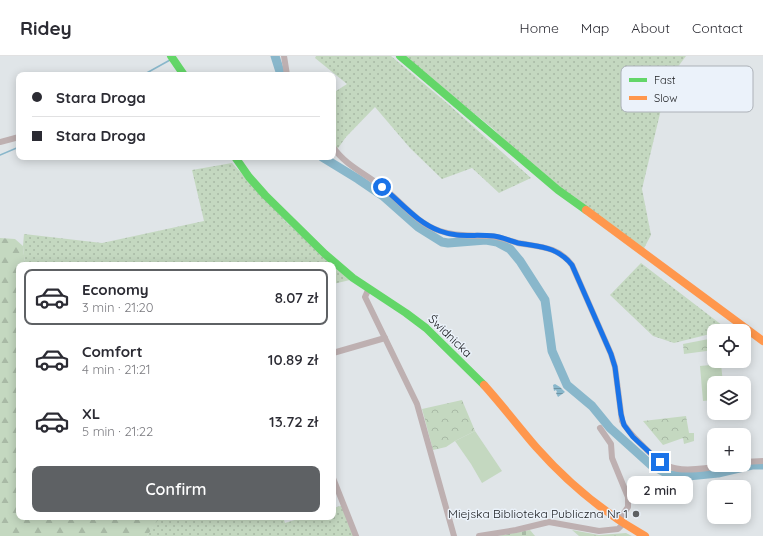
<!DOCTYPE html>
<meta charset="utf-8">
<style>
:root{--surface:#fff;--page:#f2f2f3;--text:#2b2b33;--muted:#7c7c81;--line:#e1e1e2;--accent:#5e6164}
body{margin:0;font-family:Quicksand,sans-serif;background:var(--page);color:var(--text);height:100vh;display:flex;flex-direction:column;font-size:15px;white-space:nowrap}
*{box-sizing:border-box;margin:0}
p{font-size:13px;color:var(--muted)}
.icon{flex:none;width:22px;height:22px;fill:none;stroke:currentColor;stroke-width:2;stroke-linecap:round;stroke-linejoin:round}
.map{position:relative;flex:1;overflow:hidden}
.sheet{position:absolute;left:16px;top:206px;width:320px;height:258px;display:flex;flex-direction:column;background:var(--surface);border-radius:8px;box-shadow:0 2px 10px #0003}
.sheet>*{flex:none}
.guide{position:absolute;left:16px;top:16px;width:320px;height:88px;border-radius:8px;box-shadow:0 2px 10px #0003;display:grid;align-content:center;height:88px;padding:0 16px;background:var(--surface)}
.tools{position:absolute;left:707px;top:268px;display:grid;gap:8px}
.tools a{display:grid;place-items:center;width:44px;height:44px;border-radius:8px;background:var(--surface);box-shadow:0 2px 10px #0003;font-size:20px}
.end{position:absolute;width:18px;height:18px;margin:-9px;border:5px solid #1a73e8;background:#fff;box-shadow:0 0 0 2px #fff}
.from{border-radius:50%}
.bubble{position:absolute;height:28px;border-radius:8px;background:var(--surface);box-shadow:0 2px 10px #0003;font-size:13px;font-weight:600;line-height:28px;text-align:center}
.guide b{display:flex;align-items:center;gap:14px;height:38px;font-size:15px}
.guide b+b{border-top:1px solid var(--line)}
.guide i{width:10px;height:10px;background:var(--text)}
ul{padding:7px 0 0;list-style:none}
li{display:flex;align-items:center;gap:12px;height:56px;margin:0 8px 6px;padding:0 8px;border:2px solid transparent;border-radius:8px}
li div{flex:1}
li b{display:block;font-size:15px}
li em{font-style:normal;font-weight:600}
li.current{border-color:var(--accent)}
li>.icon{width:36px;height:36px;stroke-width:1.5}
.cta{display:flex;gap:8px;margin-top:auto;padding:8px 16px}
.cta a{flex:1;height:46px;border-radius:8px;background:var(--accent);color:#fff;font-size:16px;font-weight:600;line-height:46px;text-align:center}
header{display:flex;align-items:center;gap:24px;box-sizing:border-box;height:56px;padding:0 20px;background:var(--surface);border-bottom:1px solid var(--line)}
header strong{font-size:19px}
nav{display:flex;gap:22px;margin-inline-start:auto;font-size:14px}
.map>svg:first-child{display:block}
.grass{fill:url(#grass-dots)}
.forest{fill:url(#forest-firs)}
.cemetery{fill:url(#cemetery-stones)}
.park{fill:url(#park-crowns)}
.garden{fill:#c4d8c0}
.water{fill:url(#water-rules)}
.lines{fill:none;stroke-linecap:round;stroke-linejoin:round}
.stream{stroke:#89b7cb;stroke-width:1.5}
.river{stroke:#89b7cb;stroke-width:9}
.street{stroke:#beb0b1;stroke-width:6}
.fast{stroke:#63d668;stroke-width:8}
.slow{stroke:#ff974d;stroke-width:8}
.route{stroke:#1a73e8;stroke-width:5}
.poi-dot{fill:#5e6164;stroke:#ebf2fa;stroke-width:1.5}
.labels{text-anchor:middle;stroke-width:3;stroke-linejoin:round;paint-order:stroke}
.street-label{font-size:12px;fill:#181a1d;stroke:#ebf2fa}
.poi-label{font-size:12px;fill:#181a1d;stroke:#ebf2fa;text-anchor:end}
.key{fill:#ebf2fa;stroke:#acb1b8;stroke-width:1}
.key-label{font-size:11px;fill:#181a1d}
</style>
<header>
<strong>Ridey</strong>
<nav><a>Home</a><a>Map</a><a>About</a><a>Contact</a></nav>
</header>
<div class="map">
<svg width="763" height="480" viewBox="0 0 763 480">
<defs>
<pattern id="grass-dots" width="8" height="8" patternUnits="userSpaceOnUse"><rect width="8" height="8" fill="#c4d8c0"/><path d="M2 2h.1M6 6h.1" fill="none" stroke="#a8b9a5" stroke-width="1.8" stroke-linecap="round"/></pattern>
<pattern id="forest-firs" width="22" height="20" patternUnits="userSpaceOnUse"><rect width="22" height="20" fill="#c4d8c0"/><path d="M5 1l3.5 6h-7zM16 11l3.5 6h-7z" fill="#a8b9a5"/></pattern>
<pattern id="cemetery-stones" width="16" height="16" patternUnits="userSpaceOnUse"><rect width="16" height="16" fill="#c4d8c0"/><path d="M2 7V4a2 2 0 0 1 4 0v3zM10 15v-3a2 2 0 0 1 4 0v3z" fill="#a8b9a5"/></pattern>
<pattern id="park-crowns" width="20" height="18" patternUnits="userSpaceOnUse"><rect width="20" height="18" fill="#c4d8c0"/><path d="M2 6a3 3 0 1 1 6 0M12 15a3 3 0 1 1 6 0" fill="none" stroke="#a8b9a5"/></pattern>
<pattern id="water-rules" width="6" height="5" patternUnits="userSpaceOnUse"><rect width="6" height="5" fill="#89b7cb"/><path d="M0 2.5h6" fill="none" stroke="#6f94a4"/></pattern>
</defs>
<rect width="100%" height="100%" fill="#e0e5e8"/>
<g class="grass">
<path d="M316 0H391L448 48 531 122 499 137 472 112 442 123 410 92 375 51 346 81 336 95 333 91V37L347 28 315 2Z"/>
<path d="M403 0H686L668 24 642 133 651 179 642 196 558 134 491 71Z"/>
<path d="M232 107 287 167 350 224 333 228V209H25L23 190 24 178 102 187 204 165 192 114Z"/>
<path d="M641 207 727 273 714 275V277L674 287 653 280 610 239Z"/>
<path d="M344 449 356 480H147L159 461H283L285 467 304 461H333V452Z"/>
</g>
<path class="forest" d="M0 182 15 183 23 190 25 209H19V461H160L147 480H0Z"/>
<path class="cemetery" d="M530 474 535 480H497Z"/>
<g class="park">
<path d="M714 282V294L684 298 683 288Z"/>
<path d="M462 344 475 375 455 385 446 391 433 394 422 353Z"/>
<path d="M686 360 689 377H694V385L684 388 683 382 663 389 643 365Z"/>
<path d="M572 474 599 479 626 477 632 480H579Z"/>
</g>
<g class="garden">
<path d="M721 308 723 327H714V344L703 345 700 310Z"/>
<path d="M475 375 502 415 482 427 471 408 455 385Z"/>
</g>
<path class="water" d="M555 328 560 331 565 336 558 341 556 337 557 336 556 334 554 335 553 329Z"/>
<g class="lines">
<g class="stream">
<path d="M143 19 170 4"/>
<path d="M0 99 19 91"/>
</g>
<g class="river">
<path d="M275 0 281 19"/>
<path d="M322 101 358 123 383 140 418 171 442 186 448 187 486 184 497 186 510 193 520 205 545 244 552 295 567 329 592 350 610 372 651 409 670 419 688 420 718 417 752 409H763"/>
</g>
<g class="street">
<path d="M284 0 287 19"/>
<path d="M0 86 19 81"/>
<path d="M333 91C345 109 366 118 382 131 402 146 416 167 440 175 457 181 474 179 491 180 500 181 509 185 518 187 539 191 558 190 572 209L611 298 615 311 622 365C627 375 636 383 644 391 651 398 658 406 668 410 682 417 710 412 726 409"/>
<path d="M369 232 365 241 417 348 454 480"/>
<path d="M333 297 385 282"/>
<path d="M600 372 611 388 612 402 628 441V451L619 464"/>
<path d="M744 406 763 405"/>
<path d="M333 422 356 480"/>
<path d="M479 480 516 474 549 466 599 475 618 473 624 467"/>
</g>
<g class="fast">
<path d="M171 0 184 19"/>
<path d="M400 0 558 134 586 154"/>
<path d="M235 101 249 121 265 139 325 198 353 222 406 257 426 272 484 329"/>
</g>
<g class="slow">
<path d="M586 154 763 285"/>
<path d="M484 329C502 349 518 370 536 391 567 426 604 457 645 480"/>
</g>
</g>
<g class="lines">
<path class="route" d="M382 131C401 146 416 166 440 175 458 182 475 178 494 180 502 181 510 185 518 187 539 191 557 190 572 209L611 298 615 311 621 358 624 369 633 381 660 406"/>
</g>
<circle class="poi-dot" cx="636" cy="458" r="4"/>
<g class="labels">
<g class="street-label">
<text transform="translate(450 280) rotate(44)" y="4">Świdnicka</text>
</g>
<g class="poi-label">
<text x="628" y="462">Miejska Biblioteka Publiczna Nr 1</text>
</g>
</g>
<rect x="621" y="10" width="132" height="46" rx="6" class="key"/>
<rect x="629" y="22" width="18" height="4" fill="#63d668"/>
<rect x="629" y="40" width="18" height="4" fill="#ff974d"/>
<g class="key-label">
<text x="654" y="28">Fast</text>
<text x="654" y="46">Slow</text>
</g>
</svg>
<div class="tools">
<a><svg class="icon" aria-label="locate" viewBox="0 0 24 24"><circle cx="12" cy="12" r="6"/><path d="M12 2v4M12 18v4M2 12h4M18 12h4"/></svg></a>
<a><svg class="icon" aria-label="layers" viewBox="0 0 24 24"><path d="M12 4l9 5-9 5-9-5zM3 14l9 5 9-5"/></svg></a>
<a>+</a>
<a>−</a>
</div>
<i class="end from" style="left:382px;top:131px"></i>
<i class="end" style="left:660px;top:406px"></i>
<div class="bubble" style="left:627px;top:420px;width:66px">2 min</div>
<div class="guide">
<b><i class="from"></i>Stara Droga</b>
<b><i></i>Stara Droga</b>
</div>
<section class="sheet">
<ul>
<li class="current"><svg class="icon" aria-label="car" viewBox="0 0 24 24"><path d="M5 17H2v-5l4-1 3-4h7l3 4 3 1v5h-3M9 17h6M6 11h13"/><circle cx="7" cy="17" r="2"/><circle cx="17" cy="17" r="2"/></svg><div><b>Economy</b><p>3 min · 21:20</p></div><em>8.07 zł</em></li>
<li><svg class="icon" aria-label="car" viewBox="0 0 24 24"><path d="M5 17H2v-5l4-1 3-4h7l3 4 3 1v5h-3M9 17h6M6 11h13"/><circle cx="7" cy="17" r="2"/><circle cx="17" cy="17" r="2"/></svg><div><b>Comfort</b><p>4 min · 21:21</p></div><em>10.89 zł</em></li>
<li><svg class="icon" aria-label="car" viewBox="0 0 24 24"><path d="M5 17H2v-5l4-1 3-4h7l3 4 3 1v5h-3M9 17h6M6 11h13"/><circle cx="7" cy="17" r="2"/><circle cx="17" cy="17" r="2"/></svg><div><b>XL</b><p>5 min · 21:22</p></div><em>13.72 zł</em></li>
</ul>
<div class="cta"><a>Confirm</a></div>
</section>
</div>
